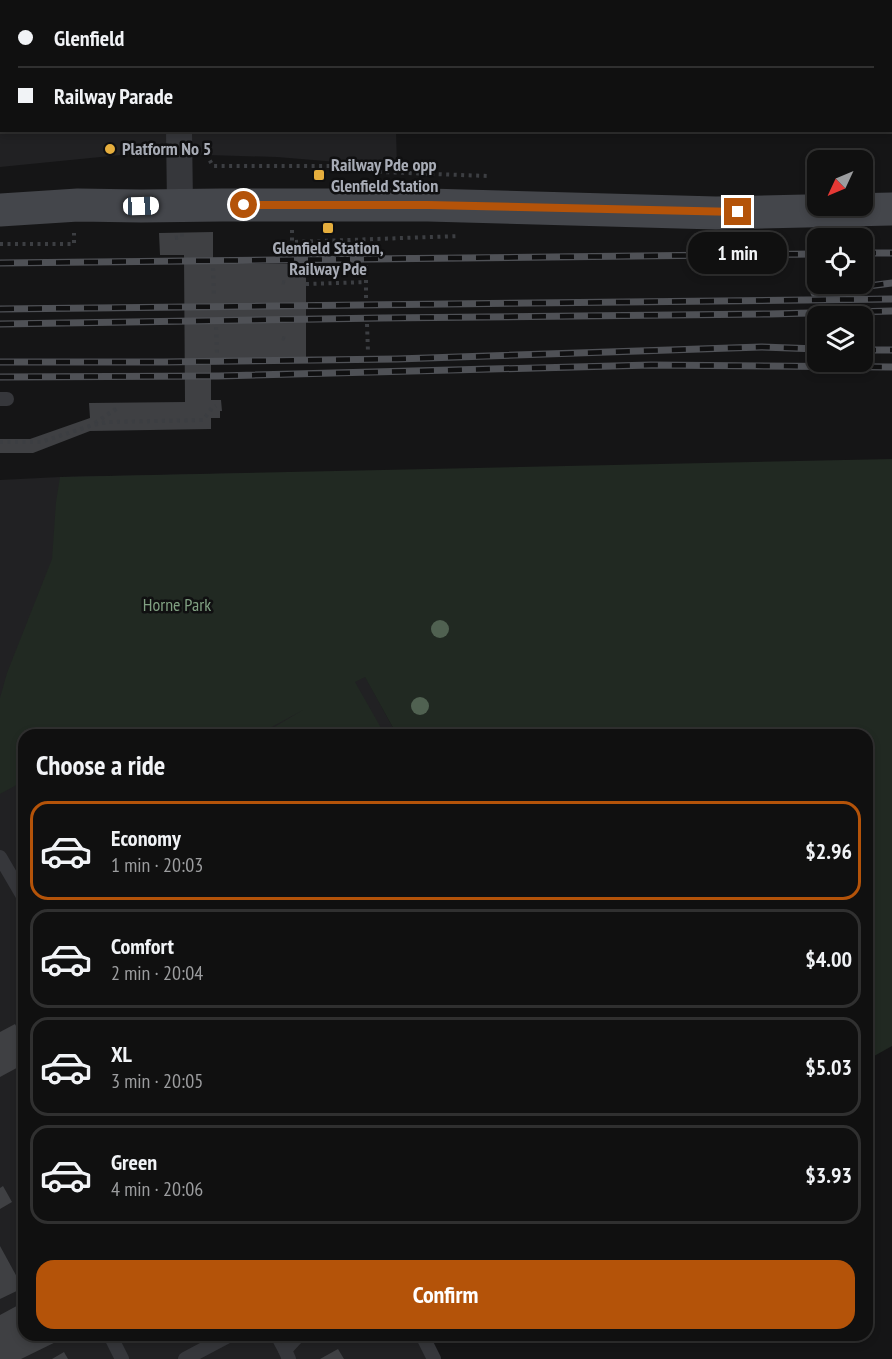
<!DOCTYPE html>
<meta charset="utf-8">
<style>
:root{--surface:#101010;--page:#1e1e1e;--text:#f1f3f6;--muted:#9c9d9f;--line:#303030;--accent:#b45309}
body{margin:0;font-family:"PT Sans Narrow",sans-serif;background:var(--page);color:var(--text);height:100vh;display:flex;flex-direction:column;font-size:22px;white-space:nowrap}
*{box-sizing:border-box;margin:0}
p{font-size:20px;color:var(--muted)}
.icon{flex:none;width:33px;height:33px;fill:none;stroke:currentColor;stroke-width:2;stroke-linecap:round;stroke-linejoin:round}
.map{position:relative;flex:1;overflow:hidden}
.panel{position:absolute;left:18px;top:729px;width:855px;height:612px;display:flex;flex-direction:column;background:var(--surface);border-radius:18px;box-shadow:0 3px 9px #0003,0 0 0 2px var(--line)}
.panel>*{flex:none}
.top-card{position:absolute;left:0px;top:0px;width:892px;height:132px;box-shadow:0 3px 9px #0003,0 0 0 2px var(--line);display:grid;align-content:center;height:132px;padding:0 18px;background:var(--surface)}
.needle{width:39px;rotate:226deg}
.buttons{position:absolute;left:807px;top:150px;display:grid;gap:12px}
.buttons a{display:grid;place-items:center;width:66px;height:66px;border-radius:12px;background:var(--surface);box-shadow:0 3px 9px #0003,0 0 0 2px var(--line);font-size:30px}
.end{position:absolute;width:27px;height:27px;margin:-14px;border:8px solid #b45309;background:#fff;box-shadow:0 0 0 3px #fff}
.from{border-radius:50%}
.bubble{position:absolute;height:42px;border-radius:18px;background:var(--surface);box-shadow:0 3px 9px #0003,0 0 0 2px var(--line);font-size:20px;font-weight:700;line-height:42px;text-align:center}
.car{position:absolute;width:18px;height:36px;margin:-18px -9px;border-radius:8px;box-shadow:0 0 4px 2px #0007;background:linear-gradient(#fff 24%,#345 0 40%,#fff 0 76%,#345 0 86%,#fff 0)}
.top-card b{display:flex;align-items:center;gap:21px;height:57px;font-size:22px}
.top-card b+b{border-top:2px solid var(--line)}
.top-card i{width:15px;height:15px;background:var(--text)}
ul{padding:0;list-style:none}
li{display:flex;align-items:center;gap:18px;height:99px;margin:0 12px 9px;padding:0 6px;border:3px solid var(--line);border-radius:18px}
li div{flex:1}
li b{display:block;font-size:22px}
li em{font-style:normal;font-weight:700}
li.on{border-color:var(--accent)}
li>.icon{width:54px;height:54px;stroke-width:1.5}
h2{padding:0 18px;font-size:27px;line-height:72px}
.button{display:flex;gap:12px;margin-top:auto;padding:12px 18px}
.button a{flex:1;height:69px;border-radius:18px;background:var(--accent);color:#fff;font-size:24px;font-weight:700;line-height:69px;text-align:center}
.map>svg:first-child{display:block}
.built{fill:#212123}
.green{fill:#212922}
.building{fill:#3f4043}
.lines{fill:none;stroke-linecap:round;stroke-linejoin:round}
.path{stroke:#3c3e42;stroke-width:4;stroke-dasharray:3 4.5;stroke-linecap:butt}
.lane{stroke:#36373b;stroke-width:14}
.street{stroke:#36373b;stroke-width:26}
.secondary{stroke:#44464b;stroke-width:33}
.rail-casing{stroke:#4f5156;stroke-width:7}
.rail{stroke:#101011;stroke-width:4.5;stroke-dasharray:14;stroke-linecap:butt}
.tree{fill:#506151}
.route{stroke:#b45309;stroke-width:8}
.poi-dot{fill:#e6ae3d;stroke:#101011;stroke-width:2}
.labels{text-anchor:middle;stroke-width:5;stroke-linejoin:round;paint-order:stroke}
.poi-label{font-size:18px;font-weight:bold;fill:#a8acb6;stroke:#101011;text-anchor:start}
.park-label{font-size:18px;fill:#80a082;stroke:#101011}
</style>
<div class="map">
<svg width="892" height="1359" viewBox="0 0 892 1359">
<rect width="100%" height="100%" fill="#151516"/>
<g class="built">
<path d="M0 0H395V2H2V130L396 131 397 167 277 157 141 153 0 167Z"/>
<path d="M255 473 397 735H24V1335H426L438 1359H0V480L60 477Z"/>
</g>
<path class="green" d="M892 459V1046L867 1060V735H397L365 677 355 682 385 735H261L303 710 257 735H24V781L0 794V698L7 673 52 559 56 502 60 477Z"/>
<g class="building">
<path d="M213 232V264H306V358H211V400H221L222 411H220V418H211V429L90 431 33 453H0V439H30L90 418 89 403 185 402 184 255H160L159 233Z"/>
<path d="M15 1024 24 1040V1064L0 1077V1032Z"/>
<path d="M3 1186 12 1202 0 1209V1188Z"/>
<path d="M0 1246 23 1288 0 1299Z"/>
<path d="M24 1302V1335H70L21 1359H0V1315Z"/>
<path d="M338 1349 344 1359H320Z"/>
<path d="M64 1352 68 1359H52Z"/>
</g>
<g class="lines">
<g class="path">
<path d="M206 154 213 166H335L382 172 487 176"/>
<path d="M292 230V242L459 236"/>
<path d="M175 238 182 237V232"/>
<path d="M0 244H74V233"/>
<path d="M366 265V298"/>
<path d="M213 268 214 298"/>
<path d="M282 282 287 283"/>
<path d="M306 284 366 282"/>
<path d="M367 324 368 352"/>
<path d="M216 327 217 353"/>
<path d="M282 338 288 340"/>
<path d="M95 423 119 407"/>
<path d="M0 442H41L93 425 107 422 203 420 212 408 216 406"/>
</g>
<g class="lane">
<path d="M0 399H7"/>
<path d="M0 857 24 898"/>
<path d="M110 1335 122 1359"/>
<path d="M277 1335 285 1350"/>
<path d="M422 1335 434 1359"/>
<path d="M185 1359 230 1335"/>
<path d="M289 1359 285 1350 299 1335"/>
</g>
<g class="street">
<path d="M178 0V2"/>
<path d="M179 130 180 205"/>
</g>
<path class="secondary" d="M0 210 78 205 141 206 222 205H428L716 213 892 209"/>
<g class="rail-casing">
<g id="rail">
<path d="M862 253H892"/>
<path d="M0 263 818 254"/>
<path d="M814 293 892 283"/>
<path d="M0 309 892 299"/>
<path d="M0 324 382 318 769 314 892 311"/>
<path d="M862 350H892"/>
<path d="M0 362H164L397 359 761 347 818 349"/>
<path d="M0 377 219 376 651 365 892 367"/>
</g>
</g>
<use href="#rail" class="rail"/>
</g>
<g class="tree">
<circle cx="440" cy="629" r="9"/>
<circle cx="420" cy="706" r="9"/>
</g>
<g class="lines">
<path class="route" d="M244 205H428L738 212"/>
</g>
<g class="poi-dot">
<circle cx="110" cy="149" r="6"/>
<rect x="313" y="169" width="12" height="12" rx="3"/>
<rect x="322" y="222" width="12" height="12" rx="3"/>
</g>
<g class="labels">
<g class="poi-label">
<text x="122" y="155">Platform No 5</text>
<text x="331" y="171">Railway Pde opp<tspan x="331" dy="21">Glenfield Station</tspan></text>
<text x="328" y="254" text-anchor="middle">Glenfield Station,<tspan x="328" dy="21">Railway Pde</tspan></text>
</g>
<g class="park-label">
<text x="177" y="611">Horne Park</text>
</g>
</g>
</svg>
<div class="buttons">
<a><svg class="needle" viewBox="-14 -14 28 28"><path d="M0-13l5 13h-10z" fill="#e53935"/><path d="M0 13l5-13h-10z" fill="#9c9d9f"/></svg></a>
<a><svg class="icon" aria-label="locate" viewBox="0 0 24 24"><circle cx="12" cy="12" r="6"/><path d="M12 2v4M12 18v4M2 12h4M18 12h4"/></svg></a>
<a><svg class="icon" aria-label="layers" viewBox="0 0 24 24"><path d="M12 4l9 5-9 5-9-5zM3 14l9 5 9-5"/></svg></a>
</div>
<i class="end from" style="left:244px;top:205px"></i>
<i class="end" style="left:738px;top:212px"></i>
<div class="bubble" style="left:688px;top:232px;width:99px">1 min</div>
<i class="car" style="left:141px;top:206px;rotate:88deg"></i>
<div class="top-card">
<b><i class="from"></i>Glenfield</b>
<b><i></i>Railway Parade</b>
</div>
<section class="panel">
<h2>Choose a ride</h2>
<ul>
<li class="on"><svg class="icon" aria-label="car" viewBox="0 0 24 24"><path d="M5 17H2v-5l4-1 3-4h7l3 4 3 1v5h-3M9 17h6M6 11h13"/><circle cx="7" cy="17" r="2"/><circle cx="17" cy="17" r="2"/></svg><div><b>Economy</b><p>1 min · 20:03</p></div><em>$2.96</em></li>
<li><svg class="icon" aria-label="car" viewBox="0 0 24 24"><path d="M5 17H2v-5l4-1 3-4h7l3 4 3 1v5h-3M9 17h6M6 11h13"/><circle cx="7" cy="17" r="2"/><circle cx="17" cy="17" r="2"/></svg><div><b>Comfort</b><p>2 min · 20:04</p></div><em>$4.00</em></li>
<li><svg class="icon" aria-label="car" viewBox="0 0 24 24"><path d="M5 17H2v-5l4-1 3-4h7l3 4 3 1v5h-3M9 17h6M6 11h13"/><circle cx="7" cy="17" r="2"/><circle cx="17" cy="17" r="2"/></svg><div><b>XL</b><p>3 min · 20:05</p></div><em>$5.03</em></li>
<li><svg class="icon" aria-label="car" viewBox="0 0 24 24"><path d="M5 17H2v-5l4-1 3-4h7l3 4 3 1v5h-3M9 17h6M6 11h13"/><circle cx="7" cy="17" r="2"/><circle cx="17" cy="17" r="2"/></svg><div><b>Green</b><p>4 min · 20:06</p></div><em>$3.93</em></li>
</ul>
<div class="button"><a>Confirm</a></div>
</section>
</div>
